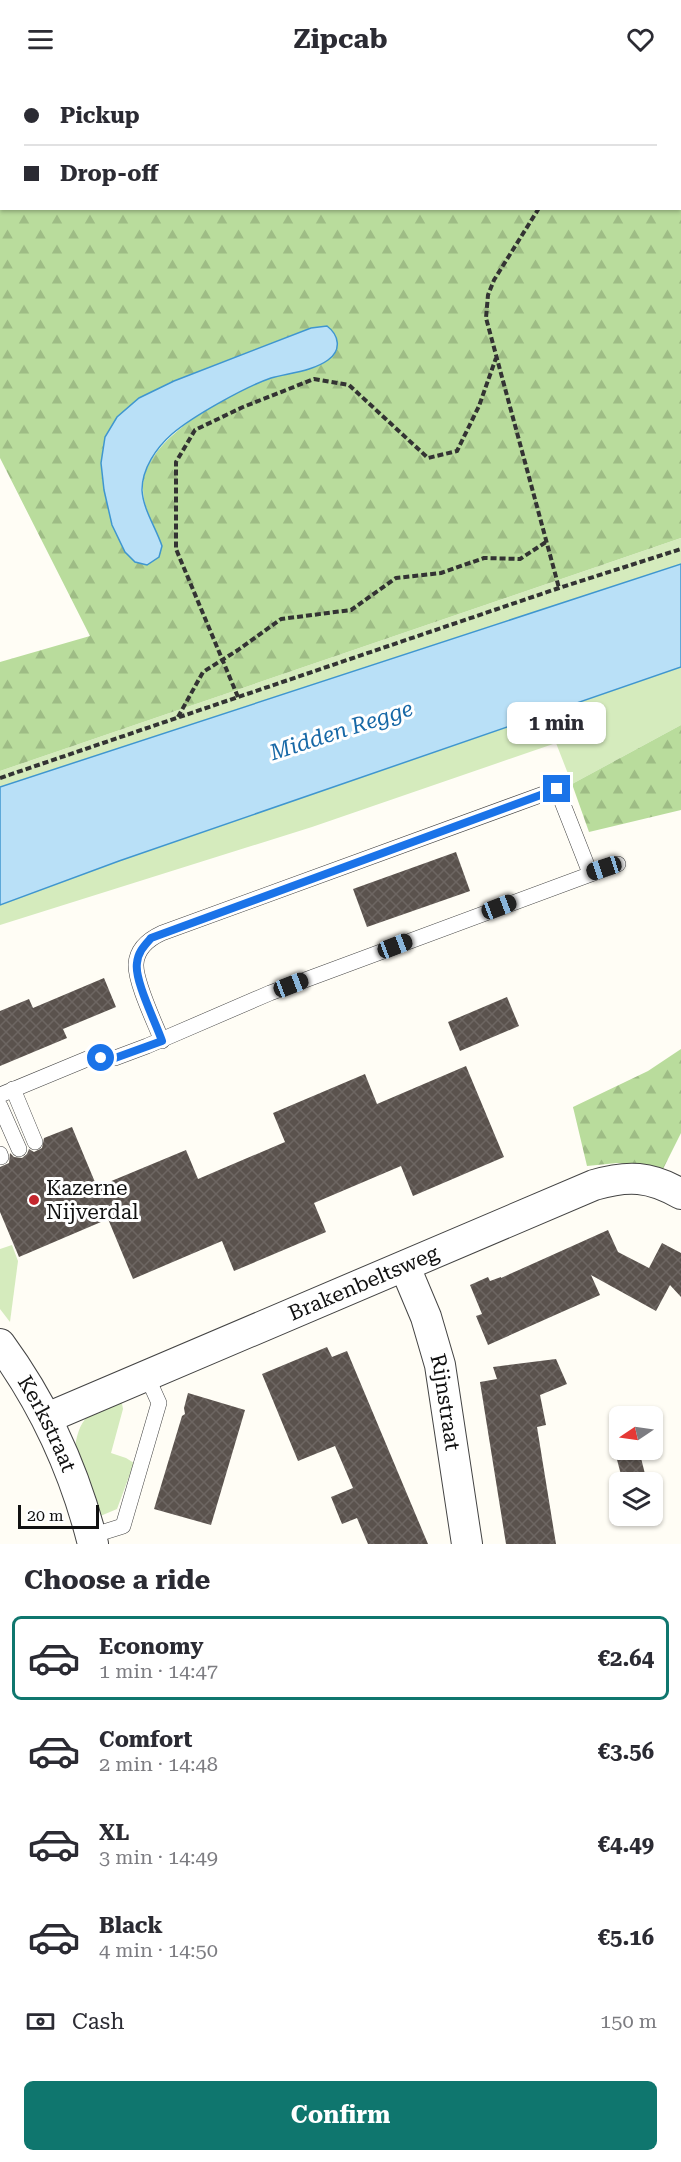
<!DOCTYPE html>
<meta charset="utf-8">
<style>
:root{--surface:#fff;--page:#f2f2f3;--text:#2b2b33;--muted:#7c7c81;--line:#e1e1e2;--accent:#0f766e}
body{margin:0;font-family:"Roboto Serif",serif;background:var(--page);color:var(--text);height:100vh;display:flex;flex-direction:column;font-size:22px;white-space:nowrap}
*{box-sizing:border-box;margin:0}
p{font-size:20px;color:var(--muted)}
.icon{flex:none;width:33px;height:33px;fill:none;stroke:currentColor;stroke-width:2;stroke-linecap:round;stroke-linejoin:round}
.map{position:relative;height:1466px;overflow:hidden}
.details{display:flex;flex-direction:column;background:var(--surface);flex:1}
.details>*{flex:none}
.guide{position:absolute;left:0px;top:0px;width:681px;height:132px;box-shadow:0 2px 4px #0004;display:grid;align-content:center;height:132px;padding:0 24px;background:var(--surface)}
.needle{width:39px;rotate:257deg}
.tools{position:absolute;left:609px;top:1328px;display:grid;gap:12px}
.tools a{display:grid;place-items:center;width:54px;height:54px;border-radius:9px;background:var(--surface);box-shadow:0 2px 4px #0004;font-size:30px}
.scale{position:absolute;left:18px;bottom:15px;width:81px;box-sizing:border-box;padding-left:6px;border:3px solid #111;border-top:0;font-size:16px;line-height:21px;white-space:nowrap;color:#111;-webkit-text-stroke:4px #fff;paint-order:stroke}
.end{position:absolute;width:27px;height:27px;margin:-14px;border:8px solid #1a73e8;background:#fff;box-shadow:0 0 0 3px #fff}
.from{border-radius:50%}
.bubble{position:absolute;height:42px;border-radius:9px;background:var(--surface);box-shadow:0 2px 4px #0004;font-size:20px;font-weight:700;line-height:42px;text-align:center}
.car{position:absolute;width:18px;height:36px;margin:-18px -9px;border-radius:8px;box-shadow:0 0 4px 2px #0007;background:linear-gradient(#222 24%,#8ab4d8 0 40%,#222 0 76%,#8ab4d8 0 86%,#222 0)}
.guide b{display:flex;align-items:center;gap:21px;height:57px;font-size:22px}
.guide b+b{border-top:2px solid var(--line)}
.guide i{width:15px;height:15px;background:var(--text)}
ul{padding:0;list-style:none}
li{display:flex;align-items:center;gap:18px;height:84px;margin:0 12px 9px;padding:0 12px;border:3px solid transparent;border-radius:9px}
li div{flex:1}
li b{display:block;font-size:22px}
li em{font-style:normal;font-weight:700}
li.selected{border-color:var(--accent)}
li>.icon{width:54px;height:54px;stroke-width:1.5}
h2{padding:0 24px;font-size:27px;line-height:72px}
.pay{display:flex;align-items:center;gap:15px;height:66px;padding:0 24px;font-size:22px}
.pay p{margin-inline-start:auto}
.action{display:flex;gap:12px;margin-top:auto;padding:12px 24px}
.action a{flex:1;height:69px;border-radius:9px;background:var(--accent);color:#fff;font-size:24px;font-weight:700;line-height:69px;text-align:center}
header{display:flex;justify-content:space-between;align-items:center;height:78px;padding:0 24px;background:var(--surface);font-size:27px;font-weight:700}
.map>svg:first-child{display:block}
.grass{fill:#d5ebbd}
.forest{fill:url(#forest-firs);fill-rule:evenodd}
.water{fill:#b9e0f7;stroke:#3f96cf;stroke-width:1.5}
.building{fill:url(#building-cross-hatch)}
.lines{fill:none;stroke-linecap:round;stroke-linejoin:round}
.service-casing{stroke:#444;stroke-width:16}
.minor-casing{stroke:#444;stroke-width:32}
.path{stroke:#333;stroke-width:4;stroke-dasharray:6 3;stroke-linecap:butt}
.service{stroke:#fff;stroke-width:15}
.minor{stroke:#fff;stroke-width:30}
.route{stroke:#1a73e8;stroke-width:8}
.poi-dot{fill:#c4262e;stroke:#fff;stroke-width:2}
.labels{text-anchor:middle;stroke-width:6;stroke-linejoin:round;paint-order:stroke}
.poi-label{font-size:21px;fill:#111;stroke:#fff;text-anchor:start}
.street-label{font-size:21px;fill:#111;stroke:#fff}
.water-label{font-size:22px;font-style:italic;fill:#1768a6;stroke:#fff}
</style>
<header><svg class="icon" aria-label="menu" viewBox="0 0 24 24"><path d="M4 6h16M4 12h16M4 18h16"/></svg>Zipcab<svg class="icon" aria-label="heart" viewBox="0 0 24 24"><path d="M12 20l-8-8c-3-5 5-10 8-4 3-6 11-1 8 4z"/></svg></header>
<div class="map">
<svg width="681" height="1466" viewBox="0 0 681 1466">
<defs>
<pattern id="forest-firs" width="22" height="20" patternUnits="userSpaceOnUse" patternTransform="scale(1.5)"><rect width="22" height="20" fill="#b9dc9c"/><path d="M5 1l3.5 6h-7zM16 11l3.5 6h-7z" fill="#9ebc85"/></pattern>
<pattern id="building-cross-hatch" width="8" height="8" patternUnits="userSpaceOnUse" patternTransform="scale(1.5)"><rect width="8" height="8" fill="#5a524d"/><path d="M0 0l8 8M0 8l8-8" fill="none" stroke="#6d6662"/></pattern>
</defs>
<rect width="100%" height="100%" fill="#fffdf5"/>
<g class="grass">
<path d="M681 460V486L0 709V693Z"/>
<path d="M681 589V647L572 706 556 665 312 749 0 847V827L119 783Z"/>
<path d="M12 1167 18 1183 10 1244 0 1231V1171Z"/>
<path d="M121 1320 123 1331 111 1375 126 1380 134 1385 117 1431 98 1439 75 1369C80 1336 93 1332 121 1320Z"/>
</g>
<g class="forest">
<path d="M0 0H612L2 2V130H680V2L637 1 681 0V460L0 693V584L90 558 0 380ZM311 250 312 289C298 293 282 296 268 301 227 317 142 361 143 411 143 431 156 450 162 468L112 447 104 412 101 385 174 303Z"/>
<path d="M681 647V732L589 754 572 706Z"/>
<path d="M681 971V1055L663 1091 617 1085 587 1088 573 1029 648 993Z"/>
</g>
<g class="water">
<path d="M327 248C339 257 342 272 328 282 313 293 289 295 271 300 245 309 193 338 172 356 156 370 142 391 142 412 143 431 156 450 162 468L159 479 147 487 135 484 125 474 112 447 104 412 101 385 105 359 117 339 139 320 174 303 311 250Z"/>
<path d="M681 486V589L119 783 0 827V709Z"/>
</g>
<g class="building">
<path d="M456 774 470 813 367 849 353 811Z"/>
<path d="M104 900 116 929 63 951 67 960 0 988V933L29 921 33 930Z"/>
<path d="M507 919 519 948 460 973 448 944Z"/>
<path d="M466 988 504 1079 413 1118 401 1088 314 1125 326 1154 234 1193 222 1163 133 1201 108 1141 19 1179 0 1134V1089L9 1085 10 1075 14 1079 22 1080 27 1076 29 1071 34 1074 42 1070 44 1060 72 1049 97 1109 186 1072 198 1101 285 1064 273 1035 365 996 377 1026Z"/>
<path d="M608 1152 618 1174 649 1190 662 1165 681 1175V1219L670 1207 656 1233 591 1197 600 1217 488 1267 476 1238 482 1236 470 1207 488 1199 490 1203 501 1199V1200Z"/>
<path d="M327 1269 332 1279 347 1273 428 1466H368L357 1440 342 1446 331 1419 353 1410 335 1368 298 1383 262 1296Z"/>
<path d="M556 1281 567 1306 540 1317 546 1347 537 1349 556 1466H506L480 1304 497 1301 493 1289Z"/>
<path d="M188 1315 245 1332 211 1447 154 1431 182 1338 185 1336 184 1330Z"/>
<path d="M639 1372 647 1404H623L616 1378Z"/>
</g>
<g class="lines">
<g class="service-casing">
<g id="service">
<path d="M162 963C155 945 135 904 136 886 137 870 149 861 162 855L557 711 590 795"/>
<path d="M13 1011 35 1064"/>
<path d="M0 1017 87 981 115 980 147 968 270 915 618 786"/>
<path d="M0 1028 19 1071"/>
<path d="M0 1076 1 1079"/>
<path d="M91 1458 123 1448 159 1325 146 1296"/>
</g>
</g>
<g class="minor-casing">
<g id="minor">
<path id="s1" d="M405 1189 426 1239 440 1287 467 1466"/>
<path id="s2" d="M0 1266C44 1326 75 1394 93 1466"/>
<path id="s3" d="M47 1340 594 1107C628 1097 650 1098 681 1116"/>
</g>
</g>
<g class="path">
<path d="M618 2 619 0"/>
<path d="M630 2 631 0"/>
<path d="M680 75 681 78"/>
<path d="M539 130 494 202 488 217 486 240 559 510"/>
<path d="M238 619 176 471V384L195 352 243 329 314 301 349 307 428 380 457 373 479 328 496 280"/>
<path d="M178 639 203 594 238 572 281 541 351 532 396 500 441 495 484 480 520 481 546 464"/>
<path d="M0 700 559 510 681 471"/>
</g>
<use href="#service" class="service"/>
<use href="#minor" class="minor"/>
</g>
<g class="lines">
<path class="route" d="M101 980H115L162 963C156 945 134 902 137 885 138 874 144 868 151 860L557 711"/>
</g>
<circle class="poi-dot" cx="34" cy="1122" r="6"/>
<g class="labels">
<g class="poi-label">
<text x="46" y="1117">Kazerne<tspan x="46" dy="24">Nijverdal</tspan></text>
</g>
<g class="street-label">
<text dy="7" stroke="none"><textPath href="#s3" startOffset="344">Brakenbeltsweg</textPath></text>
<text dy="7" stroke="none"><textPath href="#s1" startOffset="142">Rijnstraat</textPath></text>
<text dy="7" stroke="none"><textPath href="#s2" startOffset="93">Kerkstraat</textPath></text>
</g>
<g class="water-label">
<text transform="translate(341 652) rotate(-18)" y="8">Midden Regge</text>
</g>
</g>
</svg>
<div class="tools">
<a><svg class="needle" viewBox="-14 -14 28 28"><path d="M0-13l5 13h-10z" fill="#e53935"/><path d="M0 13l5-13h-10z" fill="#7c7c81"/></svg></a>
<a><svg class="icon" aria-label="layers" viewBox="0 0 24 24"><path d="M12 4l9 5-9 5-9-5zM3 14l9 5 9-5"/></svg></a>
</div>
<div class="scale">20 m</div>
<i class="end from" style="left:101px;top:980px"></i>
<i class="end" style="left:557px;top:711px"></i>
<div class="bubble" style="left:507px;top:624px;width:99px">1 min</div>
<i class="car" style="left:604px;top:790px;rotate:252deg"></i>
<i class="car" style="left:499px;top:829px;rotate:69deg"></i>
<i class="car" style="left:395px;top:868px;rotate:69deg"></i>
<i class="car" style="left:291px;top:907px;rotate:69deg"></i>
<div class="guide">
<b><i class="from"></i>Pickup</b>
<b><i></i>Drop-off</b>
</div>
</div>
<section class="details">
<h2>Choose a ride</h2>
<ul>
<li class="selected"><svg class="icon" aria-label="car" viewBox="0 0 24 24"><path d="M5 17H2v-5l4-1 3-4h7l3 4 3 1v5h-3M9 17h6M6 11h13"/><circle cx="7" cy="17" r="2"/><circle cx="17" cy="17" r="2"/></svg><div><b>Economy</b><p>1 min · 14:47</p></div><em>€2.64</em></li>
<li><svg class="icon" aria-label="car" viewBox="0 0 24 24"><path d="M5 17H2v-5l4-1 3-4h7l3 4 3 1v5h-3M9 17h6M6 11h13"/><circle cx="7" cy="17" r="2"/><circle cx="17" cy="17" r="2"/></svg><div><b>Comfort</b><p>2 min · 14:48</p></div><em>€3.56</em></li>
<li><svg class="icon" aria-label="car" viewBox="0 0 24 24"><path d="M5 17H2v-5l4-1 3-4h7l3 4 3 1v5h-3M9 17h6M6 11h13"/><circle cx="7" cy="17" r="2"/><circle cx="17" cy="17" r="2"/></svg><div><b>XL</b><p>3 min · 14:49</p></div><em>€4.49</em></li>
<li><svg class="icon" aria-label="car" viewBox="0 0 24 24"><path d="M5 17H2v-5l4-1 3-4h7l3 4 3 1v5h-3M9 17h6M6 11h13"/><circle cx="7" cy="17" r="2"/><circle cx="17" cy="17" r="2"/></svg><div><b>Black</b><p>4 min · 14:50</p></div><em>€5.16</em></li>
</ul>
<div class="pay"><svg class="icon" aria-label="cash" viewBox="0 0 24 24"><path d="M3 7h18v10H3z"/><circle cx="12" cy="12" r="2"/></svg>Cash<p>150 m</p></div>
<div class="action"><a>Confirm</a></div>
</section>
